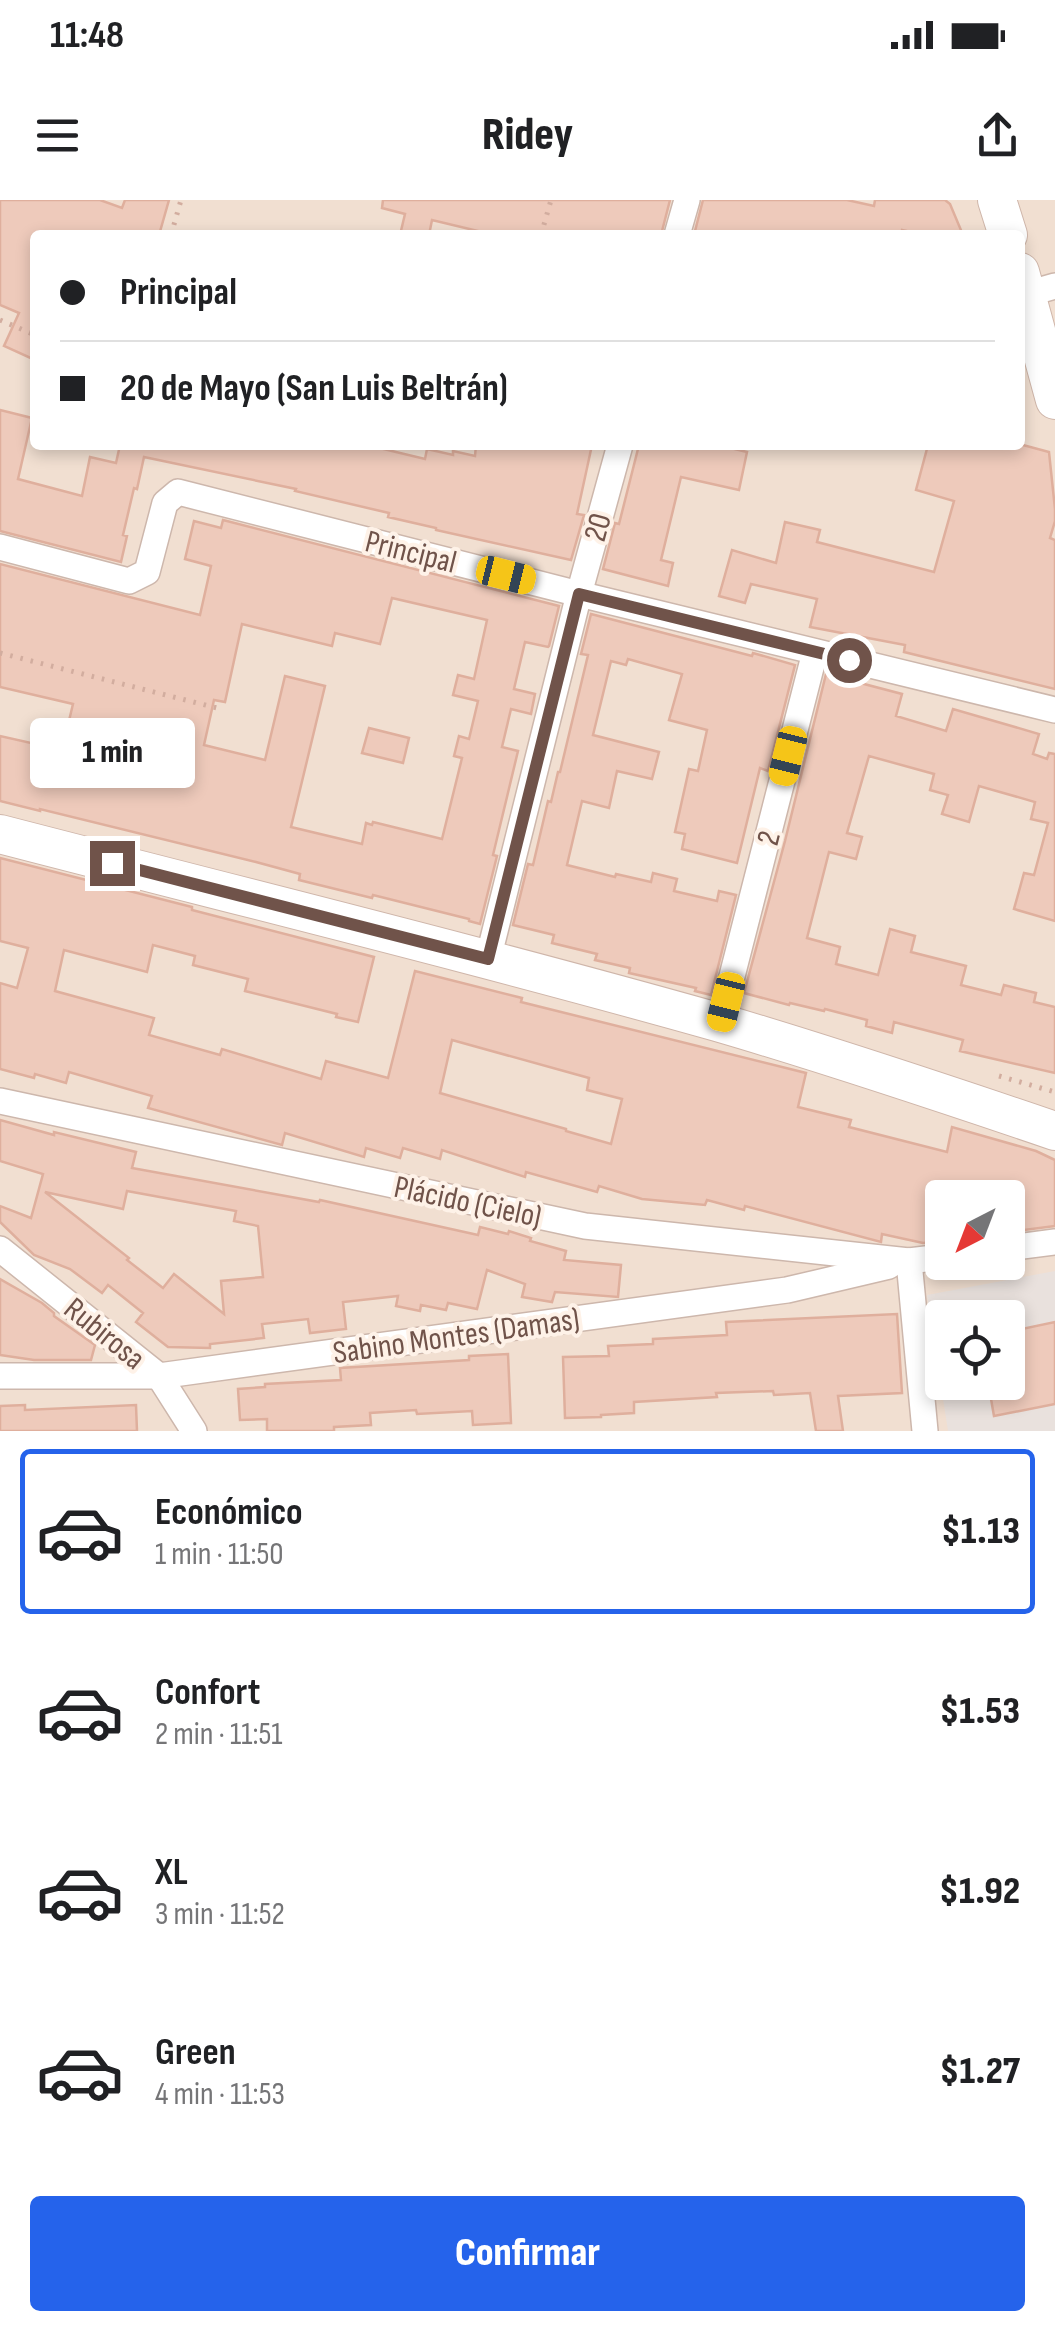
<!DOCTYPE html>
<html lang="es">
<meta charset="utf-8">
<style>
:root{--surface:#fff;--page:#f2f2f2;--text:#202124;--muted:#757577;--line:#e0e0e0;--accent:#2563eb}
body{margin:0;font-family:"Sofia Sans Condensed",sans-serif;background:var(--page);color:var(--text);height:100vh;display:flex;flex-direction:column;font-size:38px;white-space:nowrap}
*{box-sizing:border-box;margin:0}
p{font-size:32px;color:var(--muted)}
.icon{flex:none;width:55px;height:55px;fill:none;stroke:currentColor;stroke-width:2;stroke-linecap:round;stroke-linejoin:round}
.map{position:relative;height:1231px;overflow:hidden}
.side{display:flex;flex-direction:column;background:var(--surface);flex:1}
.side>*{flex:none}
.guide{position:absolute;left:30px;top:30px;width:995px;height:220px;border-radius:10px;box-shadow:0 5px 15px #0003;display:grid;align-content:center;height:220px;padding:0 30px;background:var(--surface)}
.needle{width:65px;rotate:222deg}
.fabs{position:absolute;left:925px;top:980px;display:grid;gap:20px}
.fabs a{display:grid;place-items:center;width:100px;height:100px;border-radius:10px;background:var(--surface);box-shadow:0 5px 15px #0003;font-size:50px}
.end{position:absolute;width:45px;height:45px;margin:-22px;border:12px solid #70534a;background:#fff;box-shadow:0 0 0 5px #fff}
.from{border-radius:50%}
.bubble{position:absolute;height:70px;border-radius:10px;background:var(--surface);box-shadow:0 5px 15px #0003;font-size:32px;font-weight:800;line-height:70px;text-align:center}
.car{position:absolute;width:30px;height:60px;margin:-30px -15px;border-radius:12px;box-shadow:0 0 8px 2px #0007;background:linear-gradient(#f5c518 24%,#345 0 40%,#f5c518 0 76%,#345 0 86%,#f5c518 0)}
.guide b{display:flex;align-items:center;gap:35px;height:95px;font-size:38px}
.guide b+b{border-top:2px solid var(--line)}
.guide i{width:25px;height:25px;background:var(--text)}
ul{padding:18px 0 0;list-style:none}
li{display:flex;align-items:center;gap:30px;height:165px;margin:0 20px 15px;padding:0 10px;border:5px solid transparent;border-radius:10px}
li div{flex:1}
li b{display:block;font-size:38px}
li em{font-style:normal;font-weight:800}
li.current{border-color:var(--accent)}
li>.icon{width:90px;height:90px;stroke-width:1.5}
.primary-button{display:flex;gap:20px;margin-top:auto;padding:20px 30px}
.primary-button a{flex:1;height:115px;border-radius:10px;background:var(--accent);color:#fff;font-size:40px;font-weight:800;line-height:115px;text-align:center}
.status{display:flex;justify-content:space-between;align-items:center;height:70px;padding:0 50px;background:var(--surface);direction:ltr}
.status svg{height:28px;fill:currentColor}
header{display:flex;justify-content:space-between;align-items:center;height:130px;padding:0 30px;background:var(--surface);font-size:45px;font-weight:800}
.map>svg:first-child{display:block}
.residential{fill:#f1dfd1;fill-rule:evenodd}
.industrial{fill:#e9e1dd;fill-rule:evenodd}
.building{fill:#eecabb;stroke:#dfaf9d;stroke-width:2.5;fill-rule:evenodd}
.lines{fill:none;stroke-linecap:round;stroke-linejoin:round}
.minor-casing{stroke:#cdb7ac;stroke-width:28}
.secondary-casing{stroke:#cfb6aa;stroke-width:40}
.path{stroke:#d2ad9f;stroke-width:5;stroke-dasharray:2.5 8;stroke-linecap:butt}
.minor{stroke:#fff;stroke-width:25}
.secondary{stroke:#fff;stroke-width:38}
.route{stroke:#70534a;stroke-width:12}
.labels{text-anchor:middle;stroke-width:8;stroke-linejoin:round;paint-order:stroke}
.street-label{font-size:32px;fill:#70534a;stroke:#fef2e8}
</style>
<div class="status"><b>11:48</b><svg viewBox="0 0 49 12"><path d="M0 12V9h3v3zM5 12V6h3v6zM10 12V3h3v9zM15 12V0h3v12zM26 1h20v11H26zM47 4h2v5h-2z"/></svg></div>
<header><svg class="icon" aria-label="menu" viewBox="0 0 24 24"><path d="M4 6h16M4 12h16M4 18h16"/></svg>Ridey<svg class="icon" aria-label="share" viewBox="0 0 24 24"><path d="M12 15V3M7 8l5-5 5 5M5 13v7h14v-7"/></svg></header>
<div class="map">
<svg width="1055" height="1231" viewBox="0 0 1055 1231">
<rect width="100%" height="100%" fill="#faeee2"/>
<path class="residential" d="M0 0H1055V1231H0ZM35 35H1020V245H35ZM942 998H1008V1062H942ZM942 1118H1008V1182H942Z"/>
<path class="industrial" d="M1055 1071V1231H948L927 1095ZM942 1118H1008V1182H942Z"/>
<g class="building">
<path d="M0 0H100L122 8 125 0H169L159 35H35V160L4 146 19 113 0 105Z"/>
<path d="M383 0H670L661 35H482V32L432 20 429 35H400L405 14 382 8Z"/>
<path d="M703 0H847L874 6 875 0H945L950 4 963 35H925L902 30 901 35H694Z"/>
<path d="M0 210 32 218 18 279 82 296 90 257 116 263 120 245H367L425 259 427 249 453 255V251L475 256 476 245H592L577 314 584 315 571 360 436 330V328L388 317 389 313 295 291 296 289 144 257 137 289 134 288 123 335 127 336 121 362 0 331Z"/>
<path d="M639 245H718L747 252 739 290 681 277 661 360 673 363 668 386 603 369 615 323 619 324Z"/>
<path d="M928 245H1023L1049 252 1055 309V321L1050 338 1055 340V489L904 452 905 445 810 427 817 399 751 384 745 403 719 396 732 350 776 363 785 322 820 330 817 342 934 372 954 301 916 290Z"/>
<path d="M223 320 559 406 549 446 548 447 525 442 514 489 535 494 531 514 511 509 502 547 518 551 493 655 497 656 480 724 469 721V719L373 695 372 698 299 680 300 674 256 662 40 609V611L0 601V536L62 550 73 504 0 487V364L200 415 211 366 185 359 194 321 221 328ZM392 398 487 420 474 479 458 475 453 495 478 501 469 539 459 536 454 556 462 558 442 639 373 622 372 625 366 623 362 644 291 627 325 486 285 476 265 560 204 545 214 500 225 502 242 424 332 446 335 433 380 444Z"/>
<path d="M591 414 752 456 753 453 795 465 768 571 760 568 737 663 682 649 685 634 675 632 689 569 698 571 707 530 669 520 682 474 628 459 626 465 611 461 593 535 659 552 652 579 617 571 609 608 582 601 567 665 615 677 616 674 651 682 653 673 677 679 674 691 717 701 719 691 736 695 711 795 695 791 696 788 629 773 630 768 595 760 597 754 552 743 554 735 513 725 528 664 533 665 548 601 551 602 558 572H560L588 455 581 454Z"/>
<path d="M826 474 902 494 896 516 946 531 953 509 1039 534 1033 554 1047 559 1049 553 1055 554V721L1014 709 1024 673 1034 675 1048 623 1031 619 1035 602 979 586 969 622 942 614 948 595 930 590 934 574 869 556 847 633 862 637 856 659 829 652 807 738 840 747 836 764 878 775 890 729 915 736 911 752 966 766 961 785 1001 795 1004 785 1036 793 1034 802 1055 807V873L960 851 963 840 894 822 892 833 866 826 867 820 825 809 824 811 790 803 789 805 744 793 785 641Z"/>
<path d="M369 528 409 538 403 563 362 553Z"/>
<path d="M0 658 192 707V710L374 757 358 822 336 817 337 814 245 791 248 779 193 765 195 756 153 745 147 772 64 750 55 791 154 818 149 835 220 855 222 849 321 879 326 861 388 878 415 771 522 798 521 802 806 873 798 907 851 920 849 927 947 952 952 927 1036 951 1055 960V1026L1008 1032V998H942V1041L923 1043 882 1034 881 1042 745 1006 744 1010 707 1000 705 1005 642 999 599 986 597 992 526 972 525 977 442 950 440 959 403 948 400 958 366 948 364 957 285 933 282 945 148 908 152 896 69 872 66 883 35 874 34 878 0 869V783L17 788 28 748 0 741ZM452 840 589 878 587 890 622 899 611 944 566 931V929L440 893Z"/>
<path d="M0 920 54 935V932L136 952 132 968 319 1002 320 1000 478 1035 480 1027 508 1034 509 1031 531 1038 530 1041 566 1051 564 1060 621 1065 618 1097 555 1092 552 1102 522 1097 525 1084 487 1070 477 1109 448 1103 446 1110 421 1105 420 1111 396 1106 398 1096 343 1102 346 1129 310 1133 308 1119 262 1124 264 1138 210 1144V1148L168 1147 136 1122 143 1113 108 1085 102 1093 70 1069 34 1055 0 1022V1006L31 1018 43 974 0 961ZM127 991 236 1011 234 1021 258 1026 263 1077 221 1081 224 1114 174 1074 163 1088 127 1060 129 1058 45 992 123 1009Z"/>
<path d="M0 1079 42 1103 54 1113V1116L95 1145 91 1160H34L0 1155Z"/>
<path d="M897 1114 902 1193 838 1196 843 1231H816L810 1193 774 1195 773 1191 716 1193 717 1197 634 1202V1213L601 1215V1217L565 1218 563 1157 609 1156 608 1146 653 1144V1139L727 1135 726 1122Z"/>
<path d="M1055 1122V1204L994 1216 988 1182H1008V1132Z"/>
<path d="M508 1154 511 1223 473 1225 472 1211 417 1214 416 1210 370 1213 371 1225 334 1227V1231H267V1219L240 1220 238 1189 265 1187V1184L341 1180 340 1168 469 1160V1156Z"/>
<path d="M25 1205V1210L136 1205 137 1231H0V1206Z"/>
</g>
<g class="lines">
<g class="minor-casing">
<g id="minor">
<path d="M677 35 687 0"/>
<path d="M1027 94 1055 86"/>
<path d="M0 347 129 381 147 372 165 303 178 292 579 394 1055 510"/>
<path d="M488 759 579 394 620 245"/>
<path d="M720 823 815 452"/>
<path d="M0 901 585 1026 909 1061 942 1057"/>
<path d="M1008 1048 1055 1042"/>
<path d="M0 1049 159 1176 194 1231"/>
<path d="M909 1061 925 1231"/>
<path d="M0 1176H159L787 1090 889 1066"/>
</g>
</g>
<g class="secondary-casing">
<g id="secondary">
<path d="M997 0 1008 35"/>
<path d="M1020 72 1055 200"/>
<path d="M0 634C239 696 479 755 717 822 830 855 943 893 1055 931"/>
</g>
</g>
<g class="path">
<path d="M171 35 181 0"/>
<path d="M541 35 551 0"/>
<path d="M0 120 35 135"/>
<path d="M408 245 413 246"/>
<path d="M0 453 221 509"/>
<path d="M999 876 1055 892"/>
</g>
<use href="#minor" class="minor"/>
<use href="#secondary" class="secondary"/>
</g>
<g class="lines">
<path class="route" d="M112 663 488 759 579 394 849 460"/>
</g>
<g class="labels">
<g class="street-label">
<text transform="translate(597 327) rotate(-75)" y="11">20</text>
<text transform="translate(411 351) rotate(14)" y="11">Principal</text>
<text transform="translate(768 638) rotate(-76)" y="11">2</text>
<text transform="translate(468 1001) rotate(12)" y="11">Plácido (Cielo)</text>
<text transform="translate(105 1133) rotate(39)" y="11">Rubirosa</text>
<text transform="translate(456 1135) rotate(-8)" y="11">Sabino Montes (Damas)</text>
</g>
</g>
</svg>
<div class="fabs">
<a><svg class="needle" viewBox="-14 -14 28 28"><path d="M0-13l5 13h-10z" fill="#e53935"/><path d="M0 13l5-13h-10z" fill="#757577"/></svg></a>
<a><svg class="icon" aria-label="locate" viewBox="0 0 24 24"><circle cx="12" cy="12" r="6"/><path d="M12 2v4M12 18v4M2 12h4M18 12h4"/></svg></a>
</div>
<i class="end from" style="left:849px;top:460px"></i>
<i class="end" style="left:112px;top:663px"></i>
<div class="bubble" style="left:30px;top:518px;width:165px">1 min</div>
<i class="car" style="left:506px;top:375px;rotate:104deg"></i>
<i class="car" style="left:788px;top:556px;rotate:194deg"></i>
<i class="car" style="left:726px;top:802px;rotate:194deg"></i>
<div class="guide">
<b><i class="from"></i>Principal</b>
<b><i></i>20 de Mayo (San Luis Beltrán)</b>
</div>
</div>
<section class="side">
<ul>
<li class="current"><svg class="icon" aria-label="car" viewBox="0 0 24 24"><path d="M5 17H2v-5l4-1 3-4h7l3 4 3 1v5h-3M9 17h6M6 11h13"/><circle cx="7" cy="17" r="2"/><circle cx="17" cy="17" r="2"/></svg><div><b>Económico</b><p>1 min · 11:50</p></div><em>$1.13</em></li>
<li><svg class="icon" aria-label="car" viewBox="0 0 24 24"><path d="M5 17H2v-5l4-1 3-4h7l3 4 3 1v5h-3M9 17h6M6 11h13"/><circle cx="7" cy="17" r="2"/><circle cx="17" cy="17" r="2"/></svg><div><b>Confort</b><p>2 min · 11:51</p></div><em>$1.53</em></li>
<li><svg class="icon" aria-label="car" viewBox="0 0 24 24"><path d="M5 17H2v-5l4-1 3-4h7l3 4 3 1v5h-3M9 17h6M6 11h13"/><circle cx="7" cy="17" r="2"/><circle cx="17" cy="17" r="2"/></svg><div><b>XL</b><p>3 min · 11:52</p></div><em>$1.92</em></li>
<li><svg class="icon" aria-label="car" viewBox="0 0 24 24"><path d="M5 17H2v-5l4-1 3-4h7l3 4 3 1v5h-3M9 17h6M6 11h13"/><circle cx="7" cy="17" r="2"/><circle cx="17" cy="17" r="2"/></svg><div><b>Green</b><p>4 min · 11:53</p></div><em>$1.27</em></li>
</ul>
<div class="primary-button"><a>Confirmar</a></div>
</section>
